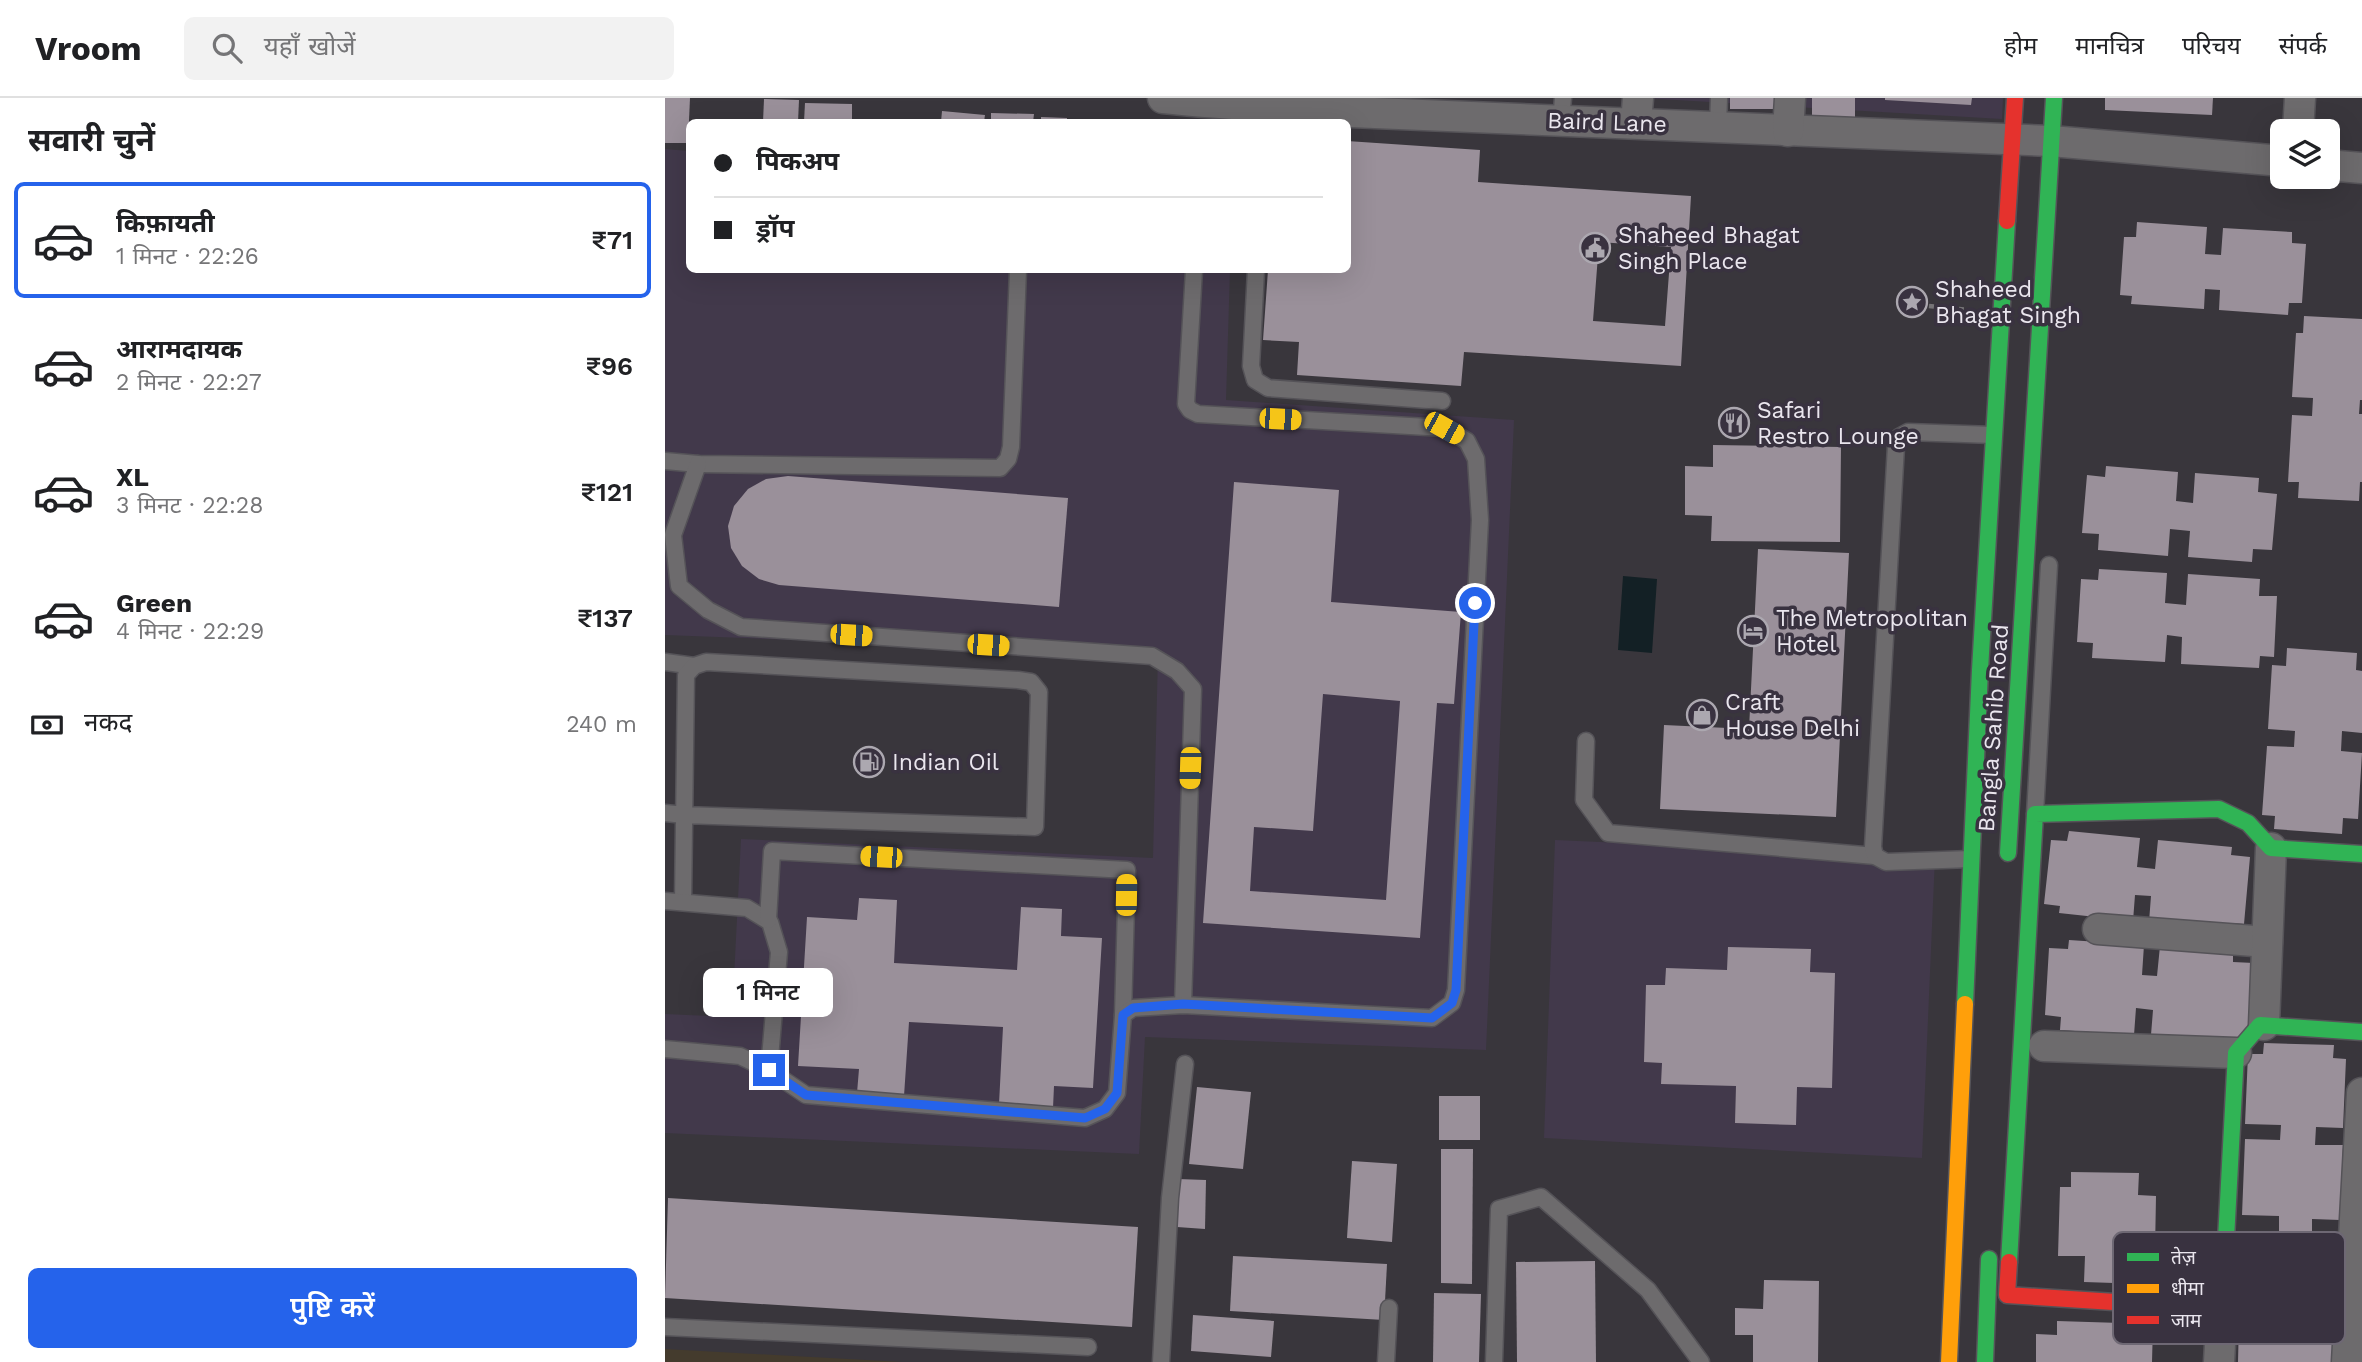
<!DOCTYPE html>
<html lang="hi">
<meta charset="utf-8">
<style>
:root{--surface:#fff;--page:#f2f2f2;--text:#202124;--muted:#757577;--line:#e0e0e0;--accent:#2563eb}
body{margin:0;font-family:"Work Sans","Noto Sans Devanagari",sans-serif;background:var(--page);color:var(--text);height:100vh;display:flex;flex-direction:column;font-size:26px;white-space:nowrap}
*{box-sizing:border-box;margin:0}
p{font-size:23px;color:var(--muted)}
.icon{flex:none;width:38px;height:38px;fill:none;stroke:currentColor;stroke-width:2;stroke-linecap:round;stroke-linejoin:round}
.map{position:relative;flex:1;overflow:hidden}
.panel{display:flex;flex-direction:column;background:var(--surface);width:665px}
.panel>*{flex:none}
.top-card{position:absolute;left:21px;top:21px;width:665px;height:154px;border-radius:10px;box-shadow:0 7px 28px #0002;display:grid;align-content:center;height:154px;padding:0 28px;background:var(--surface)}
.fabs{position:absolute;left:1605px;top:21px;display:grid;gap:14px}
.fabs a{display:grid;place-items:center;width:70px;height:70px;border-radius:10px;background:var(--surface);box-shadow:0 7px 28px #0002;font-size:35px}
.end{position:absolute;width:32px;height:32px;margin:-16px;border:9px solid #2563eb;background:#fff;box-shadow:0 0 0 4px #fff}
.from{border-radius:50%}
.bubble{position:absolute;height:49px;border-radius:10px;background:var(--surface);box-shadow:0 7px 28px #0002;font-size:23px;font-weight:600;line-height:49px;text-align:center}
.car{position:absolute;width:21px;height:42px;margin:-21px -10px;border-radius:9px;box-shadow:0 0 5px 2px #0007;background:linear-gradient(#f5c518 24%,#345 0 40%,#f5c518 0 76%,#345 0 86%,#f5c518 0)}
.top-card b{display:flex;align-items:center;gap:24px;height:66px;font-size:26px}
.top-card b+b{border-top:2px solid var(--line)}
.top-card i{width:18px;height:18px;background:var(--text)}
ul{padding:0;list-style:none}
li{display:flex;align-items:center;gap:21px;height:116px;margin:0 14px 10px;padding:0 14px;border:4px solid transparent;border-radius:10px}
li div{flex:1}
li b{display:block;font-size:26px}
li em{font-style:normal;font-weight:600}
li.active{border-color:var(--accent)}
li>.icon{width:63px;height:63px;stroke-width:1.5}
h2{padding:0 28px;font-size:32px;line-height:84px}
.pay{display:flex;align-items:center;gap:18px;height:77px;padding:0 28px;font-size:26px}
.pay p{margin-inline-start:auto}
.primary-button{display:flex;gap:14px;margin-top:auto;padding:14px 28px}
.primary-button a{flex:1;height:80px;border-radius:10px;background:var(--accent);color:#fff;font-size:28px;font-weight:600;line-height:80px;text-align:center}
header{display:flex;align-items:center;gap:42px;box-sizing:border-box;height:98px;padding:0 35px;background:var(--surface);border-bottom:2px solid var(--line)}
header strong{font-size:33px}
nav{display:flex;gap:38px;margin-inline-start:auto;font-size:24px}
.search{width:490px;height:63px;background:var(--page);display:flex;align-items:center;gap:18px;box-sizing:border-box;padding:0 24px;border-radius:10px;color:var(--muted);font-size:26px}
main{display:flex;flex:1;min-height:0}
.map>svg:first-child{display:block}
.built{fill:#42394b}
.education{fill:#443b2d}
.water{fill:#132025}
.building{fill:#9a909a;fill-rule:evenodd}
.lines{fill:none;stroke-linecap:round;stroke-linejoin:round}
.lane-casing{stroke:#555358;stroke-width:19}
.street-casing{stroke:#555358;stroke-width:33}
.fast-casing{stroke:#555358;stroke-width:19}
.slow-casing{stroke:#555358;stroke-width:19}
.jam-casing{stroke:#555358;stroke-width:19}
.path{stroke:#767477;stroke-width:4.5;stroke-dasharray:5 5;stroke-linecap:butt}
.lane{stroke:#6d6b6d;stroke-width:16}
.street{stroke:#6d6b6d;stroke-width:30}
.fast{stroke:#30b455;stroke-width:16}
.slow{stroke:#ff9f0a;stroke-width:16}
.jam{stroke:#e5322d;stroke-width:16}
.route{stroke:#2563eb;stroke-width:9}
.labels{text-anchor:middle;stroke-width:7;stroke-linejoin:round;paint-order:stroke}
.street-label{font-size:23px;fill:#eae6ee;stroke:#393240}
.poi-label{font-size:23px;fill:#eae6ee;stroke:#393240;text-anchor:start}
.key{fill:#393240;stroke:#6e6874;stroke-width:2}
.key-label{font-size:19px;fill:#eae6ee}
</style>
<header>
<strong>Vroom</strong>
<div class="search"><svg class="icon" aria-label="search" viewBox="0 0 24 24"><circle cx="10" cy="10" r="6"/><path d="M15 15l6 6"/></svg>यहाँ खोजें</div>
<nav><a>होम</a><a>मानचित्र</a><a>परिचय</a><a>संपर्क</a></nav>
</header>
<main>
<section class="panel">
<h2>सवारी चुनें</h2>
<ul>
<li class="active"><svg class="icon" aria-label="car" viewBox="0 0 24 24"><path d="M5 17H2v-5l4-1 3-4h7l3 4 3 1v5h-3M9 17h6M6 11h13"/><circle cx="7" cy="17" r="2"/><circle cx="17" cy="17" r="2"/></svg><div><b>किफ़ायती</b><p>1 मिनट · 22:26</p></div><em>₹71</em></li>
<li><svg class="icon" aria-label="car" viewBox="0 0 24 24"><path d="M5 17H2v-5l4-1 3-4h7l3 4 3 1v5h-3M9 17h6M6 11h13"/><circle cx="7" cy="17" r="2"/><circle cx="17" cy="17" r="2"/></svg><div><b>आरामदायक</b><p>2 मिनट · 22:27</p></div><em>₹96</em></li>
<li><svg class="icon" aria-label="car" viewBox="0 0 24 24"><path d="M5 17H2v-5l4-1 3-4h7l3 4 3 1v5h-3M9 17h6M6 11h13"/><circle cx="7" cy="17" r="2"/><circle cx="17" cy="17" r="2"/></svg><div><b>XL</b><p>3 मिनट · 22:28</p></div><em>₹121</em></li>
<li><svg class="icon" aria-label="car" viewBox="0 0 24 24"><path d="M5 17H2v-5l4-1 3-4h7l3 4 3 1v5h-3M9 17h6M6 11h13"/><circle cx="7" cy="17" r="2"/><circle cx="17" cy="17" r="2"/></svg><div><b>Green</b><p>4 मिनट · 22:29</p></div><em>₹137</em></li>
</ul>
<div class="pay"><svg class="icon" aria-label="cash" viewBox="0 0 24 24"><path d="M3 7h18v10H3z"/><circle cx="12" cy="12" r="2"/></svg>नकद<p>240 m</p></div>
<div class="primary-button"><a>पुष्टि करें</a></div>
</section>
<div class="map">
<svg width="1697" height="1264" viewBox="0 0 1697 1264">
<rect width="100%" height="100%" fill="#39363c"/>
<g class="built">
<path d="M976 0H1338L1337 21Z"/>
<path d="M0 51 24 53V172H565L561 302 849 322 821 952 480 939 474 1056 0 1035V916L67 919 76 741 488 760 493 556 0 537Z"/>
<path d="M890 742 1270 759 1257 1060 879 1040Z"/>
</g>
<path class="education" d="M0 1251 237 1264H0Z"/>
<path class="water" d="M958 478 992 481 987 555 953 552Z"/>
<g class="building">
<path d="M0 0H25L23 45H0Z"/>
<rect x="1065" y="0" width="44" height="11"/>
<path d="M1147 0H1190V22L1147 21Z"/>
<path d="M1220 0H1307L1306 7 1220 2Z"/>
<path d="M1440 0H1548L1547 17 1440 12Z"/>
<path d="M99 1 134 2 133 24H98Z"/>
<path d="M140 5 187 6V24H139Z"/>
<path d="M277 13 320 17 319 24H276Z"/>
<path d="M326 15 369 16 368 24H326Z"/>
<path d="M376 19 402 20V24H376Z"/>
<path d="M682 43 815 52 813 84 1026 98 1016 268 799 254 796 288 632 277 634 244 598 242 603 172H682ZM934 144 1006 149 1000 228 928 223Z"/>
<path d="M1472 124 1542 129 1540 156 1556 157 1558 130 1627 134V145L1641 146 1637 205H1624L1623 217 1554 212 1555 192 1540 191 1539 211 1466 206 1467 198 1455 197 1459 139H1471Z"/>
<path d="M1639 218 1697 221V302H1695L1694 316H1697V384H1695L1694 403 1633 400 1634 384H1623L1627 317 1647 318 1648 300 1627 299 1631 235H1638Z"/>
<path d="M1048 347 1176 349 1175 444 1046 443 1047 418 1020 417V368L1048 369Z"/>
<path d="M1441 368 1513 374 1511 403 1528 405 1530 375 1594 380 1593 394 1612 396 1607 452 1588 451 1587 464 1523 459 1525 433 1505 431 1503 458 1433 452 1434 436 1417 435 1422 377 1440 379Z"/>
<path d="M123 378 403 400 394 509 114 487 94 481 77 468 66 450 63 428 69 408 83 391 101 381Z"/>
<path d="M569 384 674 392 666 504 796 514 789 606 772 605 755 840 538 825ZM658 596 735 603 721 802 585 793 589 729 648 733Z"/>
<path d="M1093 451 1184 455 1171 719 995 711 999 627 1084 631Z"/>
<path d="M1434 471 1502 475 1500 505 1521 507 1523 476 1595 481 1594 498H1612L1609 559 1595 558 1594 570 1516 566 1517 539 1502 537 1500 564 1427 560 1428 545 1412 544 1416 481 1433 482Z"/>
<path d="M1622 550 1692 555 1691 572 1697 573V635L1677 633 1676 653 1697 655 1693 721 1678 720 1677 736 1609 731 1610 718 1597 717 1602 648 1629 649 1630 633 1603 631 1607 567 1621 568Z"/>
<path d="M1404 733 1475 740 1472 769 1490 771 1493 742 1567 749 1566 757 1585 759 1579 826 1566 825 1565 832 1484 824 1486 798 1470 797 1468 823 1394 815 1395 808 1379 806 1386 742 1402 743Z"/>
<path d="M194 800 232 802 229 865 352 872 356 809 397 811 396 838 437 840 428 990 389 988 388 1010 334 1006 338 929 244 924 239 998 192 995 194 971 133 968 142 819 192 822Z"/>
<path d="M1404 842 1479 847 1477 877 1492 878 1495 848 1568 854V864L1589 865 1584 935 1565 943 1486 937 1488 912 1471 910 1469 937 1395 932 1396 919 1380 917 1384 850 1403 851Z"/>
<path d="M1063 849 1146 851 1145 874 1170 875 1167 990 1132 989 1131 1027 1070 1025 1071 988 996 986 997 965 979 964 981 887H1000L1001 870 1062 872Z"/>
<path d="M1599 945 1669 947 1668 960 1681 961 1678 1030 1651 1029 1650 1047H1678L1675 1122 1647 1121V1138L1675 1139 1672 1211 1646 1210V1226L1672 1227 1671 1264H1573L1574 1223 1611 1224 1612 1208 1574 1207 1577 1133 1614 1134V1118L1577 1117 1580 1041 1615 1042 1616 1027 1580 1026 1583 956H1598Z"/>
<path d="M532 989 586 994 578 1071 524 1066Z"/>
<rect x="774" y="998" width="41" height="44"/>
<path d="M776 1051H808L807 1186 776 1185Z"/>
<path d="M687 1063 732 1066 727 1144 682 1140Z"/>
<path d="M1406 1074 1474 1075 1473 1097 1491 1098 1490 1153H1480L1479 1186 1419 1184 1420 1158H1393L1395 1089H1406Z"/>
<path d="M513 1081 541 1082 540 1131 512 1129Z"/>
<path d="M3 1100 473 1129 467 1229 0 1200Z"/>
<path d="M568 1158 722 1166 719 1222 565 1213Z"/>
<path d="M930 1163 931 1264H852L851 1164Z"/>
<path d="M1099 1182 1154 1183 1153 1264H1088V1237H1070V1210L1098 1211Z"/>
<path d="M769 1195 816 1196 814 1264H768Z"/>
<path d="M528 1217 609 1223 606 1259 526 1253Z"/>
<path d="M1392 1223 1488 1226 1487 1264H1371V1236L1392 1237Z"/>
</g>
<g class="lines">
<g class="lane-casing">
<g id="lane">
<path d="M896 23 898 0"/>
<path d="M1053 28 1054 0"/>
<path d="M591 172 586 268 590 282 603 290 777 303"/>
<path d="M0 363 33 366 335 370 343 361 346 349 353 172"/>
<path d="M33 366 8 437 14 488 43 512 76 529 487 558 512 573 528 591 518 907"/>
<path d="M0 564 29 568"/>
<path d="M921 643 919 702 943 735 1210 758"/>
<path d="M0 715 19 717 370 729 374 594 366 584 353 582 41 564 29 568 21 577 18 804"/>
<path d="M1370 716 1384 467"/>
<path d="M1306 761 1221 764 1210 758 1208 749 1231 348 1234 339 1243 334 1328 337"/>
<path d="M0 803 82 810 105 824 114 854 104 972"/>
<path d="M103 822 107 753 462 772 458 917"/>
<path d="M0 951 75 958 104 972 141 997 420 1020 440 1011 452 995 458 917 468 910 518 907 767 920 787 905 791 892 815 422 811 361 802 343 780 330 533 316 525 312 521 306 529 172"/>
<path d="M0 1229 423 1249"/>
<path d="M496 1264 505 1100 520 966"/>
<path d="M721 1264 724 1210"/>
<path d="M829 1264 834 1111 876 1099 983 1192 1036 1264"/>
</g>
</g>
<g class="street-casing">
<g id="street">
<path d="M498 0C553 6 607 8 661 13L1386 43 1617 63"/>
<path d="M971 25 973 0"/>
<path d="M1123 33 1125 0"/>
<path d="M1633 33 1635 0"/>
<path d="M1662 67 1697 70"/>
<path d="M1433 831 1602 844"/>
<path d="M1599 927 1606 750"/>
<path d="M1379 948 1571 955"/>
<path d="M1554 1264 1557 1211"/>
<path d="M1682 1264 1697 995"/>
</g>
</g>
<g class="fast-casing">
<g id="fast">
<path d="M1343 755 1389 0"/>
<path d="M1300 906 1315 572 1342 123"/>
<path d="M1561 1141 1571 955 1595 927 1697 934"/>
<path d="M1344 1164 1370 716 1554 711 1583 725 1606 750 1697 756"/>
<path d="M1320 1264 1324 1161"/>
</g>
</g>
<g class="slow-casing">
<path id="slow" d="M1284 1264 1300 906"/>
</g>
<g class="jam-casing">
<g id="jam">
<path d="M1342 123 1350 0"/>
<path d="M1344 1164 1342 1197 1557 1211 1561 1141"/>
</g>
</g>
<path class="path" d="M1264 208 1303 212"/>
<use href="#lane" class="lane"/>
<use href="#street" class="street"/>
<use href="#fast" class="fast"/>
<use href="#slow" class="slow"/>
<use href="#jam" class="jam"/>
</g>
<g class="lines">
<path class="route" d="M104 972 141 997 420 1020 440 1011 452 995 458 917 468 910 518 906 767 920 787 905 791 892 810 505"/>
</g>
<defs>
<g id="civic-ring" transform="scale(1.575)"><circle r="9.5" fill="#393240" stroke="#aca8b0" stroke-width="1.5"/><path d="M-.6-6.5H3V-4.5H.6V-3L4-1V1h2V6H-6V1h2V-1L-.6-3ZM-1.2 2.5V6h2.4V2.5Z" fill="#aca8b0"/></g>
<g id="sight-ring" transform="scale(1.575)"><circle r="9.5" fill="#393240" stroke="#aca8b0" stroke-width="1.5"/><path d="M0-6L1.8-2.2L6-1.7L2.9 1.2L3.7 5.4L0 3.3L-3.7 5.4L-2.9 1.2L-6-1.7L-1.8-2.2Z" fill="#aca8b0"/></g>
<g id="restaurant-ring" transform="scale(1.575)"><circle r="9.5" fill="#393240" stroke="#aca8b0" stroke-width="1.5"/><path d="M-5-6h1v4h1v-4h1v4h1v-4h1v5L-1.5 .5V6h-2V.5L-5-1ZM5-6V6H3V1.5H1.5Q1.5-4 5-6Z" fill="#aca8b0"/></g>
<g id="hotel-ring" transform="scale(1.575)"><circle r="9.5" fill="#393240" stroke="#aca8b0" stroke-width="1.5"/><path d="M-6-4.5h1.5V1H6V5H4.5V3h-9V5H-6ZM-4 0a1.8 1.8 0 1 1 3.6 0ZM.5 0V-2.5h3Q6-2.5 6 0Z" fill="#aca8b0"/></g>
<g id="shop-ring" transform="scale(1.575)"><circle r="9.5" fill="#393240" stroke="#aca8b0" stroke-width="1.5"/><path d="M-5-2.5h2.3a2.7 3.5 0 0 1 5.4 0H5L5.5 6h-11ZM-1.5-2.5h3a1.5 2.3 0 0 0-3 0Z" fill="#aca8b0"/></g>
<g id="fuel-ring" transform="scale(1.575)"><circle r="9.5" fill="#393240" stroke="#aca8b0" stroke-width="1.5"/><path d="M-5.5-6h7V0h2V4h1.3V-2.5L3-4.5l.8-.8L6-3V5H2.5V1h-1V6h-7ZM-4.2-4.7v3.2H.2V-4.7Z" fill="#aca8b0"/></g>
</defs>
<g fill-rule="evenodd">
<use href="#civic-ring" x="930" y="150"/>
<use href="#sight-ring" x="1247" y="204"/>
<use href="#restaurant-ring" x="1069" y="325"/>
<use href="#hotel-ring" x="1088" y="533"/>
<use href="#shop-ring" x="1037" y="617"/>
<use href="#fuel-ring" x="204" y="664"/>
</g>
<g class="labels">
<g class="street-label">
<text transform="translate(942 24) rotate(2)" y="8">Baird Lane</text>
<text transform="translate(1328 630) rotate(-86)" y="8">Bangla Sahib Road</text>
</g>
<g class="poi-label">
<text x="953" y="145">Shaheed Bhagat<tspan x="953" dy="26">Singh Place</tspan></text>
<text x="1270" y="199">Shaheed<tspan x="1270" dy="26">Bhagat Singh</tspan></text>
<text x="1092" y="320">Safari<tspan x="1092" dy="26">Restro Lounge</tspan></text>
<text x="1111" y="528">The Metropolitan<tspan x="1111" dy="26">Hotel</tspan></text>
<text x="1060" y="612">Craft<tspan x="1060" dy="26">House Delhi</tspan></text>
<text x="227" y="672">Indian Oil</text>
</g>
</g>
<rect x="1448" y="1134" width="232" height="112" rx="10" class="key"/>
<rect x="1462" y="1155" width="32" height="8" fill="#30b455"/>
<rect x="1462" y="1186" width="32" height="9" fill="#ff9f0a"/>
<rect x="1462" y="1218" width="32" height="8" fill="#e5322d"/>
<g class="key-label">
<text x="1506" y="1166">तेज़</text>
<text x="1506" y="1197">धीमा</text>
<text x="1506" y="1229">जाम</text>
</g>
</svg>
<div class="fabs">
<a><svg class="icon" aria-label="layers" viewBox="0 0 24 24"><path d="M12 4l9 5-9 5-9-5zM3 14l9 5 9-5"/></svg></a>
</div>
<i class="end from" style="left:810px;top:505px"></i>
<i class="end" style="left:104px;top:972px"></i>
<div class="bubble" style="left:38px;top:870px;width:130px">1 मिनट</div>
<i class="car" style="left:615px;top:321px;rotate:93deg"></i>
<i class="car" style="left:779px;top:330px;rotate:119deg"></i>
<i class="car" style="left:186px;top:537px;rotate:94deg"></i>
<i class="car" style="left:323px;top:547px;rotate:94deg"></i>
<i class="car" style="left:525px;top:670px;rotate:182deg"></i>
<i class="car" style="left:216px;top:759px;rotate:273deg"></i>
<i class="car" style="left:461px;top:797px;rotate:1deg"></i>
<div class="top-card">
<b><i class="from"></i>पिकअप</b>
<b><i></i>ड्रॉप</b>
</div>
</div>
</main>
